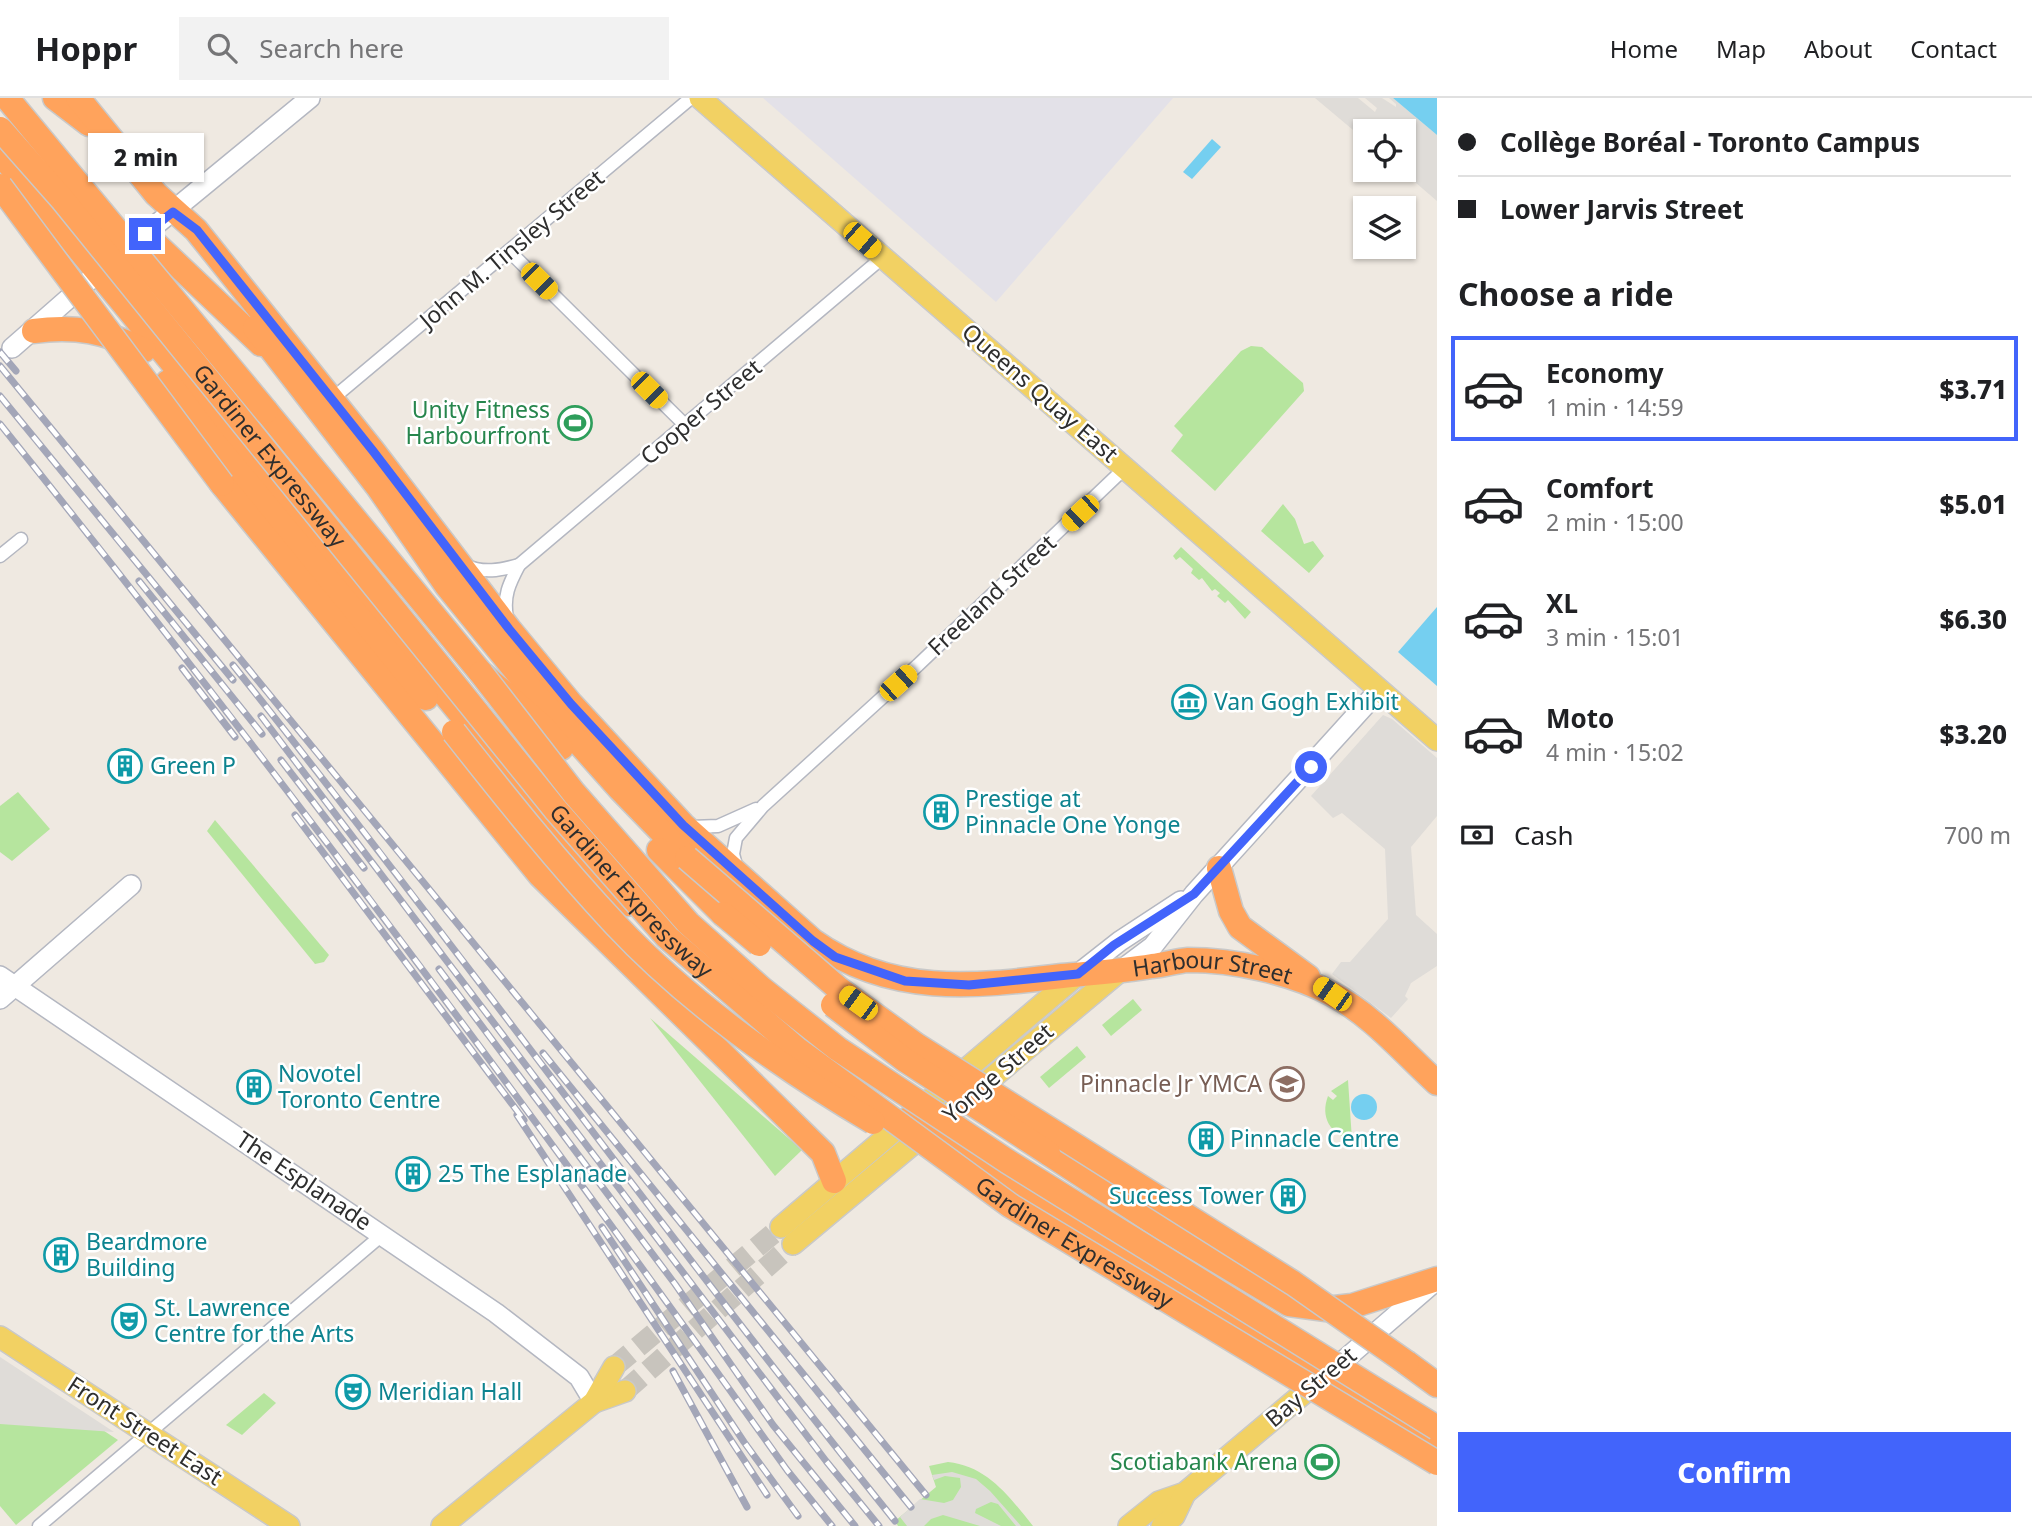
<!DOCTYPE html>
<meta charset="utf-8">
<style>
:root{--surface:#fff;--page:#f2f2f2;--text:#202124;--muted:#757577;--line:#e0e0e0;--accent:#4264fb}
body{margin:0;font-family:"Noto Sans",sans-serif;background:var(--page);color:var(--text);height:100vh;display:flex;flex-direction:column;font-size:26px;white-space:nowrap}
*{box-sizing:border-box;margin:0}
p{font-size:23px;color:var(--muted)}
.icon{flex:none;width:38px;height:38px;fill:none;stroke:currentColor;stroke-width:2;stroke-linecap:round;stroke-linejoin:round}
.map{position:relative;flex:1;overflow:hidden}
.sheet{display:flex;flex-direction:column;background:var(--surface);width:595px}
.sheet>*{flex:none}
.hud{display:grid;align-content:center;height:154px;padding:0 21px;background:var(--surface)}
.fabs{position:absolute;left:1353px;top:21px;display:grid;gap:14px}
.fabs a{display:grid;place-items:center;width:63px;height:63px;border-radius:0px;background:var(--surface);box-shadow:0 2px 5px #0004;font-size:35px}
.end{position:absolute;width:32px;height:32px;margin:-16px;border:9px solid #4264fb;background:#fff;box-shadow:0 0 0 4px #fff}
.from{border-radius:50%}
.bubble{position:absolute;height:49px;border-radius:0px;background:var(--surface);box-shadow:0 2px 5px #0004;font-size:23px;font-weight:800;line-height:49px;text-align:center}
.car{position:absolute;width:21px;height:42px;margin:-21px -10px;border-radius:9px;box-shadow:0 0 5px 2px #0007;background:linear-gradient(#f5c518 24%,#345 0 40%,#f5c518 0 76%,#345 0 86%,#f5c518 0)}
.hud b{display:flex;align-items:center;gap:24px;height:66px;font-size:26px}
.hud b+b{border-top:2px solid var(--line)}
.hud i{width:18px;height:18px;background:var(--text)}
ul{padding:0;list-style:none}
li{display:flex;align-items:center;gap:21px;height:105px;margin:0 14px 10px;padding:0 7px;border:4px solid transparent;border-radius:0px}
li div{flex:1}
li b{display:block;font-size:26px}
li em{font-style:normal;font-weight:800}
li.selected{border-color:var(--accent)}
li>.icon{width:63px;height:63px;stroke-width:1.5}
h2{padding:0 21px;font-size:32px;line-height:84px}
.pay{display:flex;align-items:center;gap:18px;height:77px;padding:0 21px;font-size:26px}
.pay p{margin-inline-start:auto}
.primary-button{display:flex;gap:14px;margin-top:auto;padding:14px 21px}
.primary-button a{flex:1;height:80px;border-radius:0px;background:var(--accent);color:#fff;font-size:28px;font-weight:800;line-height:80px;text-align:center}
header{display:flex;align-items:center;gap:42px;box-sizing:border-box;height:98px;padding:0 35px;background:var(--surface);border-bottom:2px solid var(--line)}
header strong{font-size:33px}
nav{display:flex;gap:38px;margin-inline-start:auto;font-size:24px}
.search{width:490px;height:63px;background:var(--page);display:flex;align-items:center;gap:18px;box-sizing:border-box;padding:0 24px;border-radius:0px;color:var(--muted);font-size:26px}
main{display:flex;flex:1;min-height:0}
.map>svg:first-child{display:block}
.industrial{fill:#e3e1e8}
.green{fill:#b6e59e}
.plaza{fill:#dfdcd8}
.water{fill:#75cff0}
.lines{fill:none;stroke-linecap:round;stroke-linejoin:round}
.primary-tunnel{stroke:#c8c4bd;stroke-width:21;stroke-dasharray:21 10;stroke-linecap:butt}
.street-casing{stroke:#b4b7c1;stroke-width:15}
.secondary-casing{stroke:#b4b7c1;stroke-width:22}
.primary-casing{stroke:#c9c9c9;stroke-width:24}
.highway-casing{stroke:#c9c9c9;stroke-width:27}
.street{stroke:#fff;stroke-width:12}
.secondary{stroke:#fff;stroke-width:19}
.primary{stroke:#f2d163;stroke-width:21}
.highway{stroke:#ffa35c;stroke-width:24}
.rail-casing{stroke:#a3a6b8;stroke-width:7}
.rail{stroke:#fff;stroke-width:4.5;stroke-dasharray:13;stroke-linecap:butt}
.highway-bridge-casing{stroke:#c9c9c9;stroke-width:27;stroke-linecap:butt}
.highway-bridge{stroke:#ffa35c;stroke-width:24}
.route{stroke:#4264fb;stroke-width:9}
.labels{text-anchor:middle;stroke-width:5;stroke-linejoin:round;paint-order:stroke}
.street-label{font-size:23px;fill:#2e2e2e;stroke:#fff}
.leisure-label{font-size:23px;fill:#27864d;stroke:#fff;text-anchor:end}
.culture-label{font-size:23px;fill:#0d838f;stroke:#fff;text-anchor:start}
.education-label{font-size:23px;fill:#785e54;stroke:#fff;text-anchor:end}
</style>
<header>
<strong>Hoppr</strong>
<div class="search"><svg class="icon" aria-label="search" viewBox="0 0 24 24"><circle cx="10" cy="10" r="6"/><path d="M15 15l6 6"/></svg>Search here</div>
<nav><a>Home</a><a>Map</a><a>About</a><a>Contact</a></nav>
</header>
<main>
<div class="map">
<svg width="1437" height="1428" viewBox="0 0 1437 1428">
<rect width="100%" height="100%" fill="#efe9e1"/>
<path class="industrial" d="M763 0H1173L996 204Z"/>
<g class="green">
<path d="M1251 248 1262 249 1303 285 1304 293 1215 393 1171 353 1183 337 1174 328 1241 253Z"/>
<path d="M1283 406 1295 421 1304 446 1313 443 1324 458 1309 475 1261 433Z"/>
<path d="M1181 449 1251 514 1245 521 1228 502 1225 505 1217 498 1220 495 1215 491 1212 493 1202 480 1199 482 1191 475 1193 471 1180 459 1176 462 1173 458Z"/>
<path d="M18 694 50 731 12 763 0 754V708Z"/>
<path d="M215 722 329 857 324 864 315 866 207 733Z"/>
<path d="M1133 901 1142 912 1111 938 1102 927Z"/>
<path d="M650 920 802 1052 775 1078Z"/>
<path d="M1077 948 1086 959 1049 990 1040 979Z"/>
<path d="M1348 982 1352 1042C1330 1036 1320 1019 1328 998L1333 1002 1337 998 1331 993Z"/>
<path d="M0 1265 118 1342 16 1427 0 1408Z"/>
<path d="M264 1295 276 1305 242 1337 226 1327Z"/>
<path d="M948 1364C987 1368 1009 1398 1033 1428H898L895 1423 936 1389 929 1368Z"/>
</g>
<g class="plaza">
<path d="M1315 0H1358L1375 14 1377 10 1365 0H1382L1396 9V6L1389 0H1393L1437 37V103L1401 72 1404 33H1365V42Z"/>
<path d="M1383 617 1392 621 1437 660V718L1411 749 1416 817 1437 836V868L1411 885 1405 898 1408 901 1391 920 1332 876 1341 864H1350L1388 821 1385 751 1342 715 1333 720 1311 698Z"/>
<path d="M0 1259 114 1334 0 1326Z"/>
<path d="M952 1374 976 1381 990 1393 1021 1428H1016L998 1406 991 1404 976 1411 975 1415 1001 1428H980L943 1417 931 1421 924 1428H907L900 1419 920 1401 944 1405 953 1402 961 1389 960 1380 945 1378 934 1382 932 1377Z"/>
</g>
<g class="water">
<path d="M1393 0H1437V37Z"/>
<path d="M1212 41 1221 49 1192 81 1183 74Z"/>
<path d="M1437 509V588L1398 554Z"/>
<circle cx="1364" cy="1009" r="13"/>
</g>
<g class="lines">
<g class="primary-tunnel">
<path d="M614 1269 781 1129"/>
<path d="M625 1293 793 1146"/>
</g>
<g class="street-casing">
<g id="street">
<path d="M509 153 686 328"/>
<path d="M332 301 691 0"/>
<path d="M0 458 21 441"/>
<path d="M465 467C483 476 501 472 519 467"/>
<path d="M507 520C503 498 509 486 519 467L882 160"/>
<path d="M691 729 718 728 756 711"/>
<path d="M737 771 733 756 736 740 763 708 918 567 1126 369"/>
<path d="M39 1428 382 1137"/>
</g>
</g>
<g class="secondary-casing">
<g id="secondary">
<path d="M135 144 310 0"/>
<path d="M12 250 109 165"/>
<path d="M1121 872 1153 848 1194 796 1379 592"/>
<path d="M1078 876 1120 843 1181 803"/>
<path d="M0 878 496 1215 579 1279 594 1304"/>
<path d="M0 901 131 787"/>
<path d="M1328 1276 1432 1186"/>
</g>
</g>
<g class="primary-casing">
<g id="primary">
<path d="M700 0 1437 642"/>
<path d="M781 1129 1078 876"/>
<path d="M793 1146 1121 872"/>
<path d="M0 1239 289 1428"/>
<path d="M594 1304 625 1293"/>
<path d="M442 1428 594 1304 614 1269"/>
<path d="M1129 1428 1159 1404 1185 1395 1323 1279"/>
<path d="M1162 1428 1174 1418 1185 1395"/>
</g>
</g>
<g class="highway-casing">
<g id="highway">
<path d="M55 0 89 26"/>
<path id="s1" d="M78 0 156 96 196 132 373 353 509 531 571 606 683 727 813 843C891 898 972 889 1062 878 1092 875 1122 873 1152 868 1164 867 1176 863 1188 862 1234 862 1291 874 1332 896 1372 917 1404 955 1437 985"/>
<path d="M0 55 590 773 627 806"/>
<path d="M145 136 261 246"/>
<path d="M255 230 378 389 447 488 530 590 620 691 687 760"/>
<path d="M34 233C76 227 106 234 144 252"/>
<path d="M168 284 214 345 426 600"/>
<path d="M266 313 481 575 543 629 561 650"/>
<path d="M222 386 540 777 823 1055 834 1083"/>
<path d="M659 752 723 816"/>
<path d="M1219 770 1231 813 1240 829 1308 879"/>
<path d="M910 1020 1056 1115 1437 1348"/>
<path d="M1048 1055 1161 1129 1289 1206 1326 1211 1352 1208 1437 1181"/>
<path d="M1407 1265 1437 1287"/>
</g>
</g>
<use href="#street" class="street"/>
<use href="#secondary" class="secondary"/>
<use href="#primary" class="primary"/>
<use href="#highway" class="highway"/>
<g class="rail-casing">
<g id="rail">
<path d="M0 254 16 273"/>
<path d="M0 268 926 1397"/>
<path d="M0 298 233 582"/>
<path d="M0 326C275 668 533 1015 787 1372L832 1428"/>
<path d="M139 483 262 636"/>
<path d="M233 567C458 849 669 1142 895 1423"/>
<path d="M182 570 235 639"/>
<path d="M261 618 826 1363 879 1428"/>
<path d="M281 662 364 770"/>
<path d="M295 717 524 1022"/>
<path d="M439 871 675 1186 773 1327 855 1428"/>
<path d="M543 955 911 1409"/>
<path d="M517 1017 767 1397"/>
<path d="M602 1129 744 1344 798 1418"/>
<path d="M673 1273 747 1409"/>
</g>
</g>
<use href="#rail" class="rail"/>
<g class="highway-bridge-casing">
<g id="highway-bridge">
<path d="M7 0 266 313"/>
<path id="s2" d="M0 31 62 101 555 711 667 839 798 952 1011 1108 1437 1365"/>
<path d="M0 88 222 386"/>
<path d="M481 575 574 695 688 825 762 891 838 951 1007 1063 1437 1330"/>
<path d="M454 634C506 700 558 765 615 826 689 905 780 969 873 1024"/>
<path d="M687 760 839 891 916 947 1293 1185 1407 1265"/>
<path d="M723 816 759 846"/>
<path d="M833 907 905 962 1048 1055"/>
</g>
</g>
<use href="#highway-bridge" class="highway-bridge"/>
</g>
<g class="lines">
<path class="route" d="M145 136 173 114 197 132 373 353 509 531 571 606 683 727 813 843 835 859 905 883 969 887 1078 876 1114 847 1194 796 1311 669"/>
</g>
<defs>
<g id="stadium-ring" transform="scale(1.75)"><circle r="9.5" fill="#fff" stroke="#2e9e5b" stroke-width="1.5"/><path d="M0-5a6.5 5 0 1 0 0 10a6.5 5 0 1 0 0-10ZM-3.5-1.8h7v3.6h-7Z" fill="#2e9e5b"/></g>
<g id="museum-ring" transform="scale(1.75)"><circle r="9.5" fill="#fff" stroke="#0f9aa8" stroke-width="1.5"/><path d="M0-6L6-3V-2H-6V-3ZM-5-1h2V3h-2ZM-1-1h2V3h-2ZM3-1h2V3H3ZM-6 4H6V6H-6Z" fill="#0f9aa8"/></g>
<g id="building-ring" transform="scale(1.75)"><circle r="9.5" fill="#fff" stroke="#0f9aa8" stroke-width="1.5"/><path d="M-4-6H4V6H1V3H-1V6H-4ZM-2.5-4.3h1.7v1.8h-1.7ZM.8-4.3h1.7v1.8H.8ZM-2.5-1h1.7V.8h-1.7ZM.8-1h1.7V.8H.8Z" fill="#0f9aa8"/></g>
<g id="school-ring" transform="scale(1.75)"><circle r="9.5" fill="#fff" stroke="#8d6e63" stroke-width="1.5"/><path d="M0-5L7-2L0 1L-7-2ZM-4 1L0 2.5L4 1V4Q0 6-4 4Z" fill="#8d6e63"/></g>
<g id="theatre-ring" transform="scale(1.75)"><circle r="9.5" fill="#fff" stroke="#0f9aa8" stroke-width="1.5"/><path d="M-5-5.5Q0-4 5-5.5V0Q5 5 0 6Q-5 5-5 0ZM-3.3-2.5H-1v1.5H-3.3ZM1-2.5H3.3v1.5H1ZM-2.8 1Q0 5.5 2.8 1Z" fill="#0f9aa8"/></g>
</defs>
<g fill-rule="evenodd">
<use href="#stadium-ring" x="575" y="325"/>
<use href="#museum-ring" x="1189" y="604"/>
<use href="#building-ring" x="125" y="668"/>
<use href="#building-ring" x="941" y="714"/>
<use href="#school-ring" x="1287" y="986"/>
<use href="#building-ring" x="254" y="989"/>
<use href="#building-ring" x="1206" y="1041"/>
<use href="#building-ring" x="413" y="1076"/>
<use href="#building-ring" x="1288" y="1098"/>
<use href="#building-ring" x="61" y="1157"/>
<use href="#theatre-ring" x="129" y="1223"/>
<use href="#theatre-ring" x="353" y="1294"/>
<use href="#stadium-ring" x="1322" y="1364"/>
</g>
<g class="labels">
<g class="street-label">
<text transform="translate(512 151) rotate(-40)" y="8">John M. Tinsley Street</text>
<text transform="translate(1040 295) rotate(41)" y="8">Queens Quay East</text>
<text transform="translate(701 314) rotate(-40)" y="8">Cooper Street</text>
<text dy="8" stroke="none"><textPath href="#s2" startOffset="424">Gardiner Expressway</textPath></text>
<text transform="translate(992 497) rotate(-43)" y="8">Freeland Street</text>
<text dy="8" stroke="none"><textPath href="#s2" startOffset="990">Gardiner Expressway</textPath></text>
<text dy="8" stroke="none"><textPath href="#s1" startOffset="1531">Harbour Street</textPath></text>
<text transform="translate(998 975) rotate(-41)" y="8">Yonge Street</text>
<text transform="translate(304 1083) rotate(34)" y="8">The Esplanade</text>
<text dy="8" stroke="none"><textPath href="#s2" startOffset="1558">Gardiner Expressway</textPath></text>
<text transform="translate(1311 1289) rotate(-40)" y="8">Bay Street</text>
<text transform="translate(145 1333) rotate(33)" y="8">Front Street East</text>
</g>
<g class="leisure-label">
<text x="550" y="320">Unity Fitness<tspan x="550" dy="26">Harbourfront</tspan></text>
<text x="1298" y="1372">Scotiabank Arena</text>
</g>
<g class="culture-label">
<text x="1214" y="612">Van Gogh Exhibit</text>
<text x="150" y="676">Green P</text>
<text x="965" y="709">Prestige at<tspan x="965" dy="26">Pinnacle One Yonge</tspan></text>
<text x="278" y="984">Novotel<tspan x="278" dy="26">Toronto Centre</tspan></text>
<text x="1230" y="1049">Pinnacle Centre</text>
<text x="438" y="1084">25 The Esplanade</text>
<text x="1264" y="1106" text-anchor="end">Success Tower</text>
<text x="86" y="1152">Beardmore<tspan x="86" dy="26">Building</tspan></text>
<text x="154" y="1218">St. Lawrence<tspan x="154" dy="26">Centre for the Arts</tspan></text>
<text x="378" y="1302">Meridian Hall</text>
</g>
<g class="education-label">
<text x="1262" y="994">Pinnacle Jr YMCA</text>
</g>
</g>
</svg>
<div class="fabs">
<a><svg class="icon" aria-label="locate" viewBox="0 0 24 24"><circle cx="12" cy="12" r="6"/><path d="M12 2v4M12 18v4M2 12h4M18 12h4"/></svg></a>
<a><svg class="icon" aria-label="layers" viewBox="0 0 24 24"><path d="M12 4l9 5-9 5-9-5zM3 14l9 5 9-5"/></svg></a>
</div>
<i class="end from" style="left:1311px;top:669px"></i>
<i class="end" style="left:145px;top:136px"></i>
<div class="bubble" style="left:88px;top:35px;width:116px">2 min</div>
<i class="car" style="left:862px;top:142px;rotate:131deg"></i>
<i class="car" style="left:539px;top:183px;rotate:135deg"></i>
<i class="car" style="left:649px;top:292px;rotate:135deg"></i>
<i class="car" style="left:1080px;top:415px;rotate:227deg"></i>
<i class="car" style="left:898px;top:585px;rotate:48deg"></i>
<i class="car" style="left:1332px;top:896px;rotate:305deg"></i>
<i class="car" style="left:858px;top:905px;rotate:306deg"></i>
</div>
<section class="sheet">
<div class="hud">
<b><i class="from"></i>Collège Boréal - Toronto Campus</b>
<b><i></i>Lower Jarvis Street</b>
</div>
<h2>Choose a ride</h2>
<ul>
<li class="selected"><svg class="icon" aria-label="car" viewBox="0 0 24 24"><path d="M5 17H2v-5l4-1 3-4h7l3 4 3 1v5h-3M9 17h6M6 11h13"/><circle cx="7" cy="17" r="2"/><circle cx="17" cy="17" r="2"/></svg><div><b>Economy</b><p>1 min · 14:59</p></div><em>$3.71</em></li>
<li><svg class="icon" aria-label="car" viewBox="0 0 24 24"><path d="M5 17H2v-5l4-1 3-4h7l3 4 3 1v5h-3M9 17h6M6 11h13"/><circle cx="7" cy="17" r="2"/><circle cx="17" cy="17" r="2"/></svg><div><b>Comfort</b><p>2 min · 15:00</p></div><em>$5.01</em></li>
<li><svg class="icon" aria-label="car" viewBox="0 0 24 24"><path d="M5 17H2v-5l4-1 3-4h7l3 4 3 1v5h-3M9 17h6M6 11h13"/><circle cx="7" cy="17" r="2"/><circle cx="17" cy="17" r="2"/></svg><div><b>XL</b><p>3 min · 15:01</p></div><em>$6.30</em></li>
<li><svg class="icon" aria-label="car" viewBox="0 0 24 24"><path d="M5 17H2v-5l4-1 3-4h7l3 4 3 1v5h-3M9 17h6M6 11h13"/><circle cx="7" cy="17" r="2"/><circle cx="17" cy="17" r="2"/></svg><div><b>Moto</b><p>4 min · 15:02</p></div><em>$3.20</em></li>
</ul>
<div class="pay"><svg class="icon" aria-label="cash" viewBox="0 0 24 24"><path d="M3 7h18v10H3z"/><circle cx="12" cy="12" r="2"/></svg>Cash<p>700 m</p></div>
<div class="primary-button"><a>Confirm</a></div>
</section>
</main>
